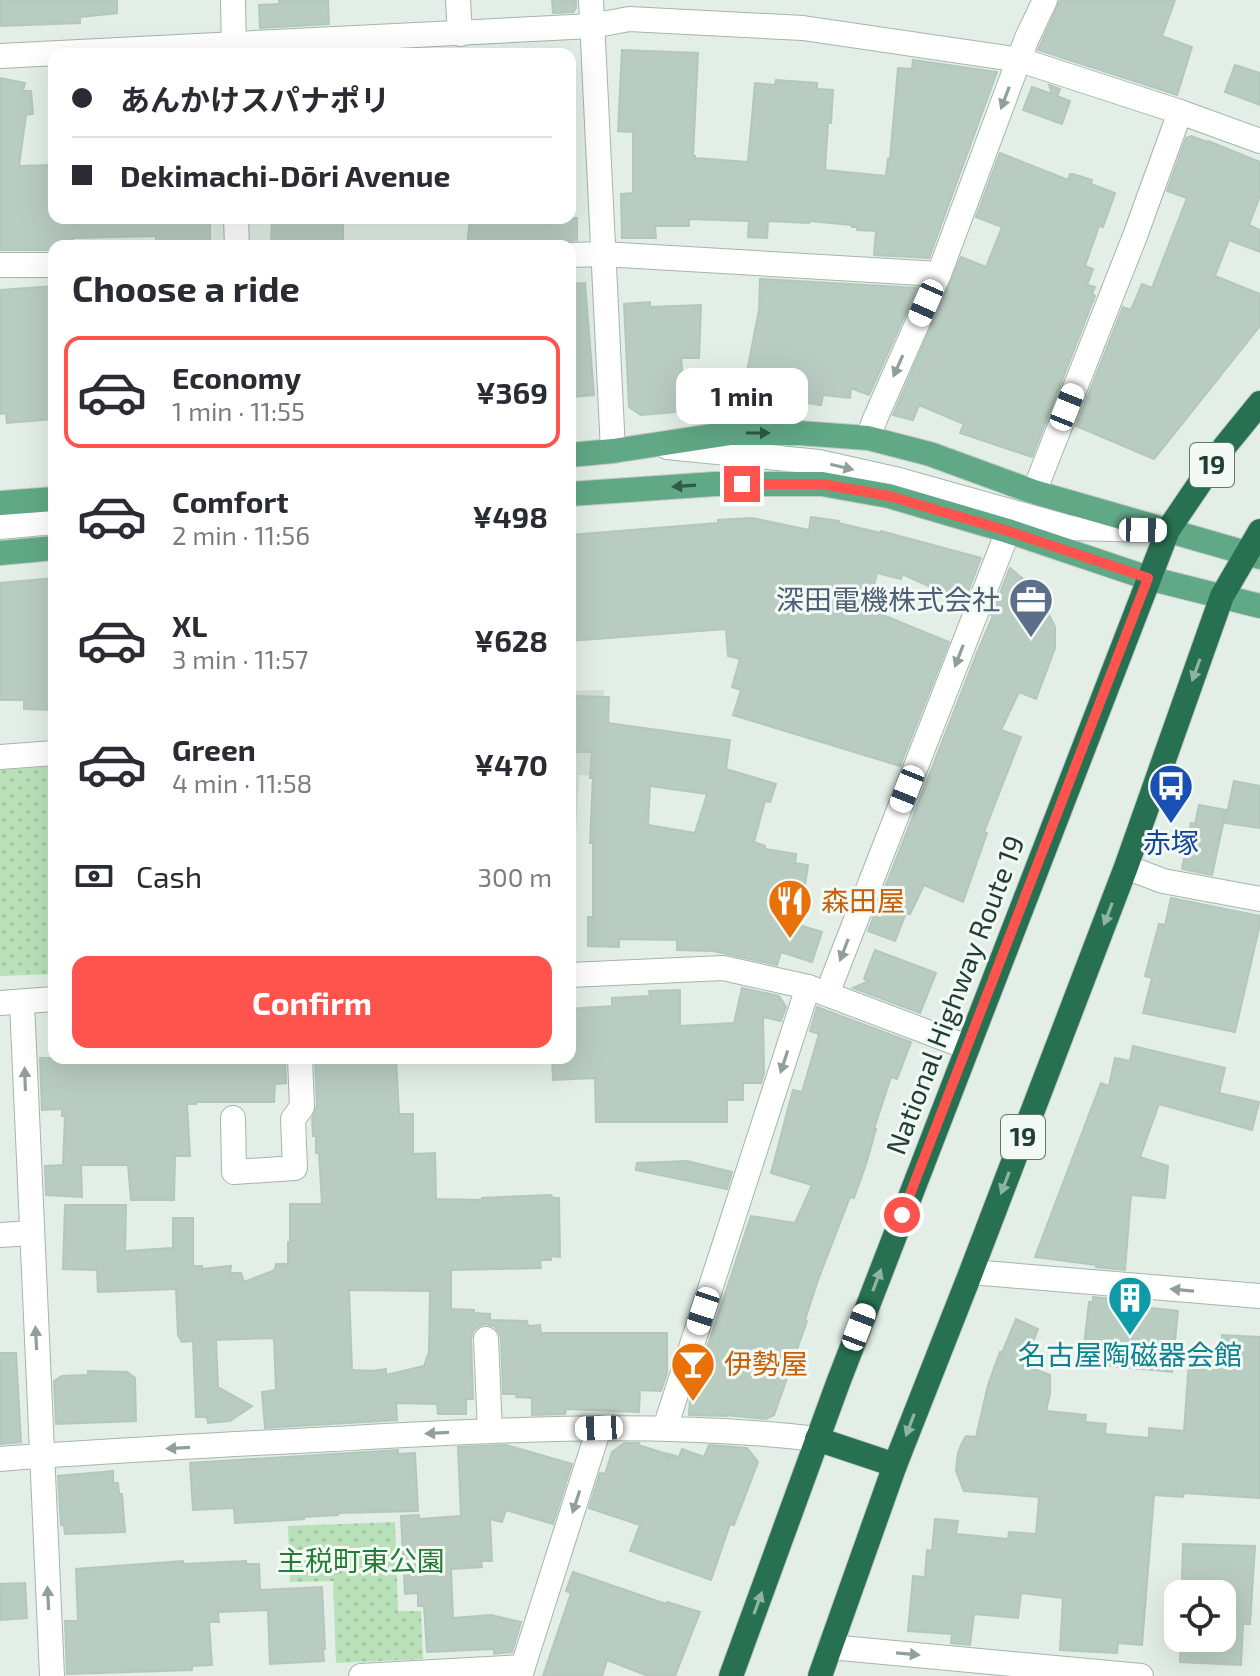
<!DOCTYPE html>
<meta charset="utf-8">
<style>
:root{--surface:#fff;--page:#f2f2f3;--text:#2b2b33;--muted:#7c7c81;--line:#e1e1e2;--accent:#ff534e}
body{margin:0;font-family:"Exo 2","Noto Sans JP",sans-serif;background:var(--page);color:var(--text);height:100vh;display:flex;flex-direction:column;font-size:30px;white-space:nowrap}
*{box-sizing:border-box;margin:0}
p{font-size:26px;color:var(--muted)}
.icon{flex:none;width:44px;height:44px;fill:none;stroke:currentColor;stroke-width:2;stroke-linecap:round;stroke-linejoin:round}
.map{position:relative;flex:1;overflow:hidden}
.side{position:absolute;left:48px;top:240px;width:528px;height:824px;display:flex;flex-direction:column;background:var(--surface);border-radius:16px;box-shadow:0 8px 32px #0002}
.side>*{flex:none}
.guide{position:absolute;left:48px;top:48px;width:528px;height:176px;border-radius:16px;box-shadow:0 8px 32px #0002;display:grid;align-content:center;height:176px;padding:0 24px;background:var(--surface)}
.fabs{position:absolute;left:1164px;top:1580px;display:grid;gap:16px}
.fabs a{display:grid;place-items:center;width:72px;height:72px;border-radius:16px;background:var(--surface);box-shadow:0 8px 32px #0002;font-size:40px}
.end{position:absolute;width:36px;height:36px;margin:-18px;border:10px solid #ff534e;background:#fff;box-shadow:0 0 0 4px #fff}
.from{border-radius:50%}
.bubble{position:absolute;height:56px;border-radius:16px;background:var(--surface);box-shadow:0 8px 32px #0002;font-size:26px;font-weight:700;line-height:56px;text-align:center}
.car{position:absolute;width:24px;height:48px;margin:-24px -12px;border-radius:10px;box-shadow:0 0 6px 2px #0007;background:linear-gradient(#fff 24%,#345 0 40%,#fff 0 76%,#345 0 86%,#fff 0)}
.guide b{display:flex;align-items:center;gap:28px;height:76px;font-size:30px}
.guide b+b{border-top:2px solid var(--line)}
.guide i{width:20px;height:20px;background:var(--text)}
ul{padding:0;list-style:none}
li{display:flex;align-items:center;gap:24px;height:112px;margin:0 16px 12px;padding:0 8px;border:4px solid transparent;border-radius:16px}
li div{flex:1}
li b{display:block;font-size:30px}
li em{font-style:normal;font-weight:700}
li.current{border-color:var(--accent)}
li>.icon{width:72px;height:72px;stroke-width:1.5}
h2{padding:0 24px;font-size:36px;line-height:96px}
.pay{display:flex;align-items:center;gap:20px;height:88px;padding:0 24px;font-size:30px}
.pay p{margin-inline-start:auto}
.primary-button{display:flex;gap:16px;margin-top:auto;padding:16px 24px}
.primary-button a{flex:1;height:92px;border-radius:16px;background:var(--accent);color:#fff;font-size:32px;font-weight:700;line-height:92px;text-align:center}
.map>svg:first-child{display:block}
.built{fill:#d0ded4}
.park{fill:url(#park-dots)}
.building{fill:#b9ccc1;stroke:#b3c8bb;stroke-width:2;fill-rule:evenodd}
.lines{fill:none;stroke-linecap:round;stroke-linejoin:round}
.minor-casing{stroke:#a4b6ac;stroke-width:26}
.major-casing{stroke:#c1cac5;stroke-width:26}
.highway-casing{stroke:#c1cac5;stroke-width:26}
.minor{stroke:#fff;stroke-width:24}
.major{stroke:#61a886;stroke-width:24}
.highway{stroke:#287052;stroke-width:24}
.oneway{fill:#90a098}
.oneway2{fill:#305a46}
.oneway3{fill:#8eb5a4}
.route{stroke:#ff534e;stroke-width:10}
.labels{text-anchor:middle;stroke-width:6;stroke-linejoin:round;paint-order:stroke}
.shield{fill:#f3faf5;stroke:#5f786c;stroke-width:2}
.shield-label{font-size:26px;font-weight:bold;fill:#204031}
.service-label{font-size:28px;fill:#4e5e75;stroke:#f3faf5;text-anchor:end}
.transit-label{font-size:28px;fill:#164399;stroke:#f3faf5}
.food-label{font-size:28px;fill:#c56008;stroke:#f3faf5;text-anchor:start}
.street-label{font-size:28px;fill:#204031;stroke:#f3faf5}
.culture-label{font-size:28px;fill:#0d838f;stroke:#f3faf5}
.park-label{font-size:28px;fill:#257c34;stroke:#f3faf5}
</style>
<div class="map">
<svg width="1260" height="1676" viewBox="0 0 1260 1676">
<defs>
<pattern id="park-dots" width="8" height="8" patternUnits="userSpaceOnUse" patternTransform="scale(2)"><rect width="8" height="8" fill="#b8e1ba"/><path d="M2 2h.1M6 6h.1" fill="none" stroke="#9ec2a0" stroke-width="1.8" stroke-linecap="round"/></pattern>
</defs>
<rect width="100%" height="100%" fill="#e2eee6"/>
<path class="built" d="M604 690 600 776 579 775 570 950V691Z"/>
<g class="park">
<path d="M54 766V974L0 976V770Z"/>
<path d="M395 1522 398 1611H421L423 1659 336 1663 333 1581 290 1582 288 1526Z"/>
</g>
<g class="building">
<path d="M0 0H117V13L80 17V23L1 26Z"/>
<path d="M279 0H328L329 24 260 28 259 5 279 4Z"/>
<path d="M552 0H576V8L573 12 553 13Z"/>
<path d="M1060 0H1175L1162 36 1192 47 1177 95 1038 50Z"/>
<path d="M622 50 698 53 693 156H695V158L748 162 755 83 775 85 776 80 817 83V89L833 90 831 123H828L825 170 886 176 888 159H890L898 68 912 69 913 60 997 72 929 258 874 255 876 231 857 230V227H852V225L810 221 809 223 768 221 767 238 748 237 749 221 689 219V226H655L656 238H622L621 194 633 193V132L618 131Z"/>
<path d="M1235 65 1260 73V105L1225 92Z"/>
<path d="M0 78 25 83 23 91H31L33 114 26 115 19 166 52 165 54 218H210V245L161 246 162 242H156V236L73 238V246H54V250H0Z"/>
<path d="M1049 85 1060 89 1057 96 1070 101 1062 124 1023 110 1032 87 1052 94Z"/>
<path d="M1191 136 1207 142 1208 141 1260 162V196L1249 225 1260 230V252L1229 240 1215 276 1260 294V326L1154 459 1076 426 1123 307 1131 310 1142 284 1152 288 1187 198 1167 191 1186 138Z"/>
<path d="M1000 153 1068 180 1070 174H1073L1092 180 1091 184 1115 193 1103 227 1099 226 1085 266 1093 269 1087 285 1095 287 1092 294 1095 296 1032 457 960 433 964 424 919 405 913 420 893 415 961 257 986 267 1002 227 976 217Z"/>
<path d="M276 218H343V246H271L272 219Z"/>
<path d="M470 218H577V240L563 242 558 246H467Z"/>
<path d="M760 279 917 288 869 395 851 388 850 398 823 395 821 405 763 396 738 418 759 310Z"/>
<path d="M585 283 594 395 570 397V284Z"/>
<path d="M54 286V419L7 423 6 413 0 414V290Z"/>
<path d="M650 302V307L701 305 699 358H681L686 411 641 415 629 407 624 304Z"/>
<path d="M811 517 839 521 838 523 881 533V531L981 558 964 602 902 574 901 579 877 573 868 609 949 642 900 766 733 715 741 690 732 687 740 659 728 656 726 629 570 641V535L718 523V520L752 518 809 530Z"/>
<path d="M1010 568 1035 589 1040 596 1055 627V648L1036 699 1019 692 1001 730 1021 737 984 832 987 833 963 902 924 885 910 914 906 913 895 941 868 931 977 653 993 616 991 615Z"/>
<path d="M54 578V710L24 709V700H0V583Z"/>
<path d="M570 696 609 697 608 723 730 740 726 769 776 784 770 802 765 801 754 842 765 846V849L796 854 795 863 808 865 799 925 822 932 812 962 781 952 777 965 713 951 677 950V940L619 939V947L588 946V917H593V843H590L593 778H590L592 752H570ZM650 786 707 794 695 833 648 825Z"/>
<path d="M1234 781 1260 786V828L1225 823Z"/>
<path d="M1199 805 1226 810 1212 875 1182 869 1191 823 1195 824Z"/>
<path d="M1171 898 1260 916V924L1235 1032 1143 1013 1152 978 1145 976 1159 924 1165 925Z"/>
<path d="M875 950 936 973 920 1013 853 988 869 981 864 979Z"/>
<path d="M742 988 779 996 786 1007 781 1021 763 1017 764 1073 761 1083H743V1100H727V1122H596L595 1078 553 1080 552 1058H570V1009L612 1006V998L650 996 649 991 680 990V1026L734 1023Z"/>
<path d="M817 1007 911 1042 897 1079 891 1077 874 1129H876L867 1161 854 1198 850 1197 818 1280 805 1320 807 1321 774 1415 766 1419 724 1415 725 1416 689 1415 690 1399 751 1216 795 1223 812 1185 771 1173 793 1090 802 1092 819 1034 810 1031Z"/>
<path d="M1133 1046 1225 1068 1219 1093 1259 1102 1252 1130 1159 1104 1140 1157 1168 1166 1165 1198 1131 1195 1125 1270 1096 1267V1265L1035 1257 1101 1083 1109 1086 1115 1058 1130 1061Z"/>
<path d="M40 1058H285L286 1083 275 1084 274 1102H196V1104H187L190 1156H175L174 1200H131L128 1165H81L82 1197 46 1195 45 1166 63 1165 65 1116H62V1109L42 1110Z"/>
<path d="M315 1058H318V1062L396 1058 399 1114H413V1154L435 1153 436 1199 482 1200V1198L551 1195 553 1198H559L560 1257 551 1256V1260H540L541 1268 451 1270V1309L474 1310V1313L490 1314V1320L527 1321 528 1326 540 1325 541 1333H667V1373L661 1391 640 1390 639 1412 566 1409 565 1414 532 1415V1398L516 1397 517 1394H503L501 1338 499 1332 494 1326 485 1324 479 1326 473 1331 471 1339 473 1399H466V1414H438L437 1404 396 1403 397 1420 265 1428 262 1392 276 1390 274 1338 216 1340 218 1387 252 1406 230 1421 208 1423 207 1417H196L193 1341 182 1342 178 1335 176 1289 98 1292 97 1270 63 1269 65 1205H126L125 1251 173 1248V1218H193V1266H202V1269L231 1266 230 1273H241L244 1282 275 1270 276 1264H288V1242H290V1204H322L319 1153H316V1136H313L312 1119 317 1106ZM349 1290 430 1291 429 1352 424 1366 386 1375V1369L372 1371 352 1370Z"/>
<path d="M687 1161 732 1172 727 1189 636 1170 637 1163Z"/>
<path d="M1093 1297 1122 1300V1305L1178 1311 1172 1372 1082 1363 1089 1302H1093Z"/>
<path d="M1016 1319 1038 1329 1024 1365 1050 1375V1394L1046 1411 1086 1415 1085 1422 1106 1424 1105 1434 1149 1438V1428L1184 1431 1189 1361 1221 1363 1222 1335 1260 1337V1498L1184 1493 1183 1497 1154 1495 1142 1645 1118 1643 1117 1653 1060 1650 1063 1598 1021 1593 1018 1618 974 1614 970 1645 951 1643 952 1634 908 1631 913 1576 925 1577 927 1550 932 1551 935 1519 958 1521 956 1534 1008 1539 1009 1532 1036 1534 1039 1497 964 1491 956 1471 958 1453 962 1443 966 1436 976 1437 988 1385 1000 1352 1002 1353Z"/>
<path d="M0 1353H16L21 1442 0 1444Z"/>
<path d="M88 1371 127 1372 135 1378 136 1421 56 1424 54 1381 62 1376 88 1375Z"/>
<path d="M624 1443H639L638 1445 667 1454V1461L669 1454 679 1457 682 1449 704 1457 709 1445 747 1448 758 1462 734 1525 730 1524 711 1580 630 1551 640 1525 589 1508 600 1473 605 1474 612 1452Z"/>
<path d="M506 1445 572 1464 553 1524 506 1510 502 1522 490 1519 492 1561H481L482 1567 451 1569 453 1618 491 1615 521 1622 512 1652 494 1654V1649L427 1652 424 1606H418V1593L405 1594 401 1516 419 1515V1519L461 1516 458 1447Z"/>
<path d="M398 1450V1454L415 1453 418 1511 338 1513V1515L303 1517 304 1519 235 1523 234 1508 193 1510 190 1463Z"/>
<path d="M113 1471V1483H118L119 1494H122L125 1532 65 1534 64 1525H61L58 1476Z"/>
<path d="M1183 1544 1255 1546 1250 1624H1243L1241 1665 1180 1662 1181 1638H1222V1594H1211L1212 1581H1182Z"/>
<path d="M183 1561V1564L246 1561V1564H259L260 1590 322 1587 325 1649H323L324 1661 270 1664 268 1610 218 1612 219 1622H209L212 1665 192 1666V1670L67 1674 65 1621H78L76 1569Z"/>
<path d="M573 1572 666 1604 667 1602 700 1612 675 1676H648L607 1660 602 1676H543L571 1593 566 1591Z"/>
<path d="M25 1583 27 1618 0 1620V1584Z"/>
</g>
<g class="lines">
<g class="minor-casing">
<g id="minor">
<path d="M233 0 234 54"/>
<path d="M458 0 460 34"/>
<path d="M591 0 613 451"/>
<path d="M0 56 592 26 629 19 803 28 1020 60 1180 112 1260 141"/>
<path d="M236 218 237 246"/>
<path d="M570 255 603 254 939 274"/>
<path d="M0 265H54"/>
<path d="M868 438 875 419 939 274 1027 38 1045 0"/>
<path d="M667 447 819 462 899 480 1070 528 1153 530"/>
<path d="M1034 492 1135 236 1180 112"/>
<path d="M0 527 54 522"/>
<path d="M0 757 54 753"/>
<path d="M1126 867 1163 881 1260 899"/>
<path d="M570 975 723 968 808 987 967 1047"/>
<path d="M827 994 1008 531"/>
<path d="M22 1002 52 1676"/>
<path d="M0 1003 54 999"/>
<path d="M233 1118 234 1172 295 1168 293 1119 302 1107 300 1058"/>
<path d="M0 1235 31 1233"/>
<path d="M971 1272 1260 1296"/>
<path d="M486 1339 490 1431"/>
<path d="M665 1428 808 987"/>
<path d="M0 1459C111 1450 222 1445 333 1439 494 1430 656 1420 817 1439"/>
<path d="M830 1647 1141 1676"/>
<path d="M361 1676 523 1667"/>
<path d="M520 1676 599 1428"/>
</g>
</g>
<g class="major-casing">
<g id="major">
<path d="M570 455 613 451 731 433H799L868 438 930 454 1034 492 1260 557"/>
<path d="M570 494 715 484H822L889 496 1008 531 1148 578 1260 606"/>
<path d="M0 503 54 499"/>
<path d="M0 553 54 548"/>
</g>
</g>
<g class="highway-casing">
<g id="highway">
<path d="M817 1439 895 1465"/>
<path d="M731 1676 838 1383 1168 530 1225 446 1260 403"/>
<path d="M820 1676 895 1465 971 1272 1126 867 1222 596 1260 531"/>
</g>
</g>
<use href="#minor" class="minor"/>
<use href="#major" class="major"/>
<use href="#highway" class="highway"/>
</g>
<defs><path id="oneway-solid" d="M-6-.8H1V-3.2L6.5 0L1 3.2V.8H-6Z" transform="scale(2)"/></defs>
<g class="oneway">
<use href="#oneway-solid" transform="translate(1005 98) rotate(111)"/>
<use href="#oneway-solid" transform="translate(898 366) rotate(114)"/>
<use href="#oneway-solid" transform="translate(842 467) rotate(13)"/>
<use href="#oneway-solid" transform="translate(959 656) rotate(111)"/>
<use href="#oneway-solid" transform="translate(844 950) rotate(111)"/>
<use href="#oneway-solid" transform="translate(784 1062) rotate(108)"/>
<use href="#oneway-solid" transform="translate(25 1079) rotate(-92)"/>
<use href="#oneway-solid" transform="translate(1182 1290) rotate(-175)"/>
<use href="#oneway-solid" transform="translate(36 1338) rotate(-93)"/>
<use href="#oneway-solid" transform="translate(437 1433) rotate(177)"/>
<use href="#oneway-solid" transform="translate(178 1448) rotate(177)"/>
<use href="#oneway-solid" transform="translate(576 1502) rotate(108)"/>
<use href="#oneway-solid" transform="translate(48 1598) rotate(-93)"/>
<use href="#oneway-solid" transform="translate(908 1654) rotate(5)"/>
</g>
<g class="oneway2">
<use href="#oneway-solid" transform="translate(758 433)"/>
<use href="#oneway-solid" transform="translate(684 486) rotate(176)"/>
</g>
<g class="oneway3">
<use href="#oneway-solid" transform="translate(1196 670) rotate(110)"/>
<use href="#oneway-solid" transform="translate(1108 914) rotate(111)"/>
<use href="#oneway-solid" transform="translate(1005 1183) rotate(111)"/>
<use href="#oneway-solid" transform="translate(877 1280) rotate(-69)"/>
<use href="#oneway-solid" transform="translate(910 1425) rotate(111)"/>
<use href="#oneway-solid" transform="translate(758 1603) rotate(-70)"/>
</g>
<g class="lines">
<path class="route" d="M742 484H822L889 496 1008 531 1148 578 902 1215"/>
</g>
<defs>
<g id="office-pin" transform="scale(2.3)"><path d="M0 17L-7.5 6A9.5 9.5 0 1 1 7.5 6Z" fill="#5c6f8a" stroke="#f3faf5"/><path d="M-6-3h4V-5.5h4V-3h4V5H-6ZM-1-4.5V-3h2v-1.5ZM-6 0V1H6V0Z" fill="#fff"/></g>
<g id="bus-pin" transform="scale(2.3)"><path d="M0 17L-7.5 6A9.5 9.5 0 1 1 7.5 6Z" fill="#1a4fb4" stroke="#f3faf5"/><path d="M-5-6H5V4H4V6H2V4H-2V6H-4V4H-5ZM-3.5-4V0h7V-4ZM-3.5 1.2v1.5H-2V1.2ZM2 1.2v1.5H3.5V1.2Z" fill="#fff"/></g>
<g id="restaurant-pin" transform="scale(2.3)"><path d="M0 17L-7.5 6A9.5 9.5 0 1 1 7.5 6Z" fill="#e8710a" stroke="#f3faf5"/><path d="M-5-6h1v4h1v-4h1v4h1v-4h1v5L-1.5 .5V6h-2V.5L-5-1ZM5-6V6H3V1.5H1.5Q1.5-4 5-6Z" fill="#fff"/></g>
<g id="building-pin" transform="scale(2.3)"><path d="M0 17L-7.5 6A9.5 9.5 0 1 1 7.5 6Z" fill="#0f9aa8" stroke="#f3faf5"/><path d="M-4-6H4V6H1V3H-1V6H-4ZM-2.5-4.3h1.7v1.8h-1.7ZM.8-4.3h1.7v1.8H.8ZM-2.5-1h1.7V.8h-1.7ZM.8-1h1.7V.8H.8Z" fill="#fff"/></g>
<g id="bar-pin" transform="scale(2.3)"><path d="M0 17L-7.5 6A9.5 9.5 0 1 1 7.5 6Z" fill="#e8710a" stroke="#f3faf5"/><path d="M-6-5H6L.8 .8V4.5H3.5V6h-7V4.5H-.8V.8Z" fill="#fff"/></g>
</defs>
<g fill-rule="evenodd">
<use href="#office-pin" x="1031" y="600"/>
<use href="#bus-pin" x="1171" y="786"/>
<use href="#restaurant-pin" x="790" y="901"/>
<use href="#building-pin" x="1130" y="1298"/>
<use href="#bar-pin" x="693" y="1364"/>
</g>
<g class="labels">
<g class="shield">
<rect x="1190" y="443" width="44" height="44" rx="6"/>
<rect x="1001" y="1115" width="44" height="44" rx="6"/>
</g>
<g class="shield-label">
<text x="1212" y="474">19</text>
<text x="1023" y="1146">19</text>
</g>
<g class="service-label">
<text x="1000" y="610">深田電機株式会社</text>
</g>
<g class="transit-label">
<text x="1171" y="853">赤塚</text>
</g>
<g class="food-label">
<text x="821" y="911">森田屋</text>
<text x="724" y="1374">伊勢屋</text>
</g>
<g class="street-label">
<text transform="translate(955 995) rotate(-69)" y="10">National Highway Route 19</text>
</g>
<g class="culture-label">
<text x="1130" y="1365">名古屋陶磁器会館</text>
</g>
<g class="park-label">
<text x="361" y="1571">主税町東公園</text>
</g>
</g>
</svg>
<div class="fabs">
<a><svg class="icon" aria-label="locate" viewBox="0 0 24 24"><circle cx="12" cy="12" r="6"/><path d="M12 2v4M12 18v4M2 12h4M18 12h4"/></svg></a>
</div>
<i class="end from" style="left:902px;top:1215px"></i>
<i class="end" style="left:742px;top:484px"></i>
<div class="bubble" style="left:676px;top:368px;width:132px">1 min</div>
<i class="car" style="left:926px;top:303px;rotate:204deg"></i>
<i class="car" style="left:1067px;top:407px;rotate:22deg"></i>
<i class="car" style="left:1143px;top:530px;rotate:91deg"></i>
<i class="car" style="left:907px;top:789px;rotate:202deg"></i>
<i class="car" style="left:703px;top:1311px;rotate:198deg"></i>
<i class="car" style="left:859px;top:1327px;rotate:21deg"></i>
<i class="car" style="left:599px;top:1428px;rotate:268deg"></i>
<div class="guide">
<b><i class="from"></i>あんかけスパナポリ</b>
<b><i></i>Dekimachi-Dōri Avenue</b>
</div>
<section class="side">
<h2>Choose a ride</h2>
<ul>
<li class="current"><svg class="icon" aria-label="car" viewBox="0 0 24 24"><path d="M5 17H2v-5l4-1 3-4h7l3 4 3 1v5h-3M9 17h6M6 11h13"/><circle cx="7" cy="17" r="2"/><circle cx="17" cy="17" r="2"/></svg><div><b>Economy</b><p>1 min · 11:55</p></div><em>¥369</em></li>
<li><svg class="icon" aria-label="car" viewBox="0 0 24 24"><path d="M5 17H2v-5l4-1 3-4h7l3 4 3 1v5h-3M9 17h6M6 11h13"/><circle cx="7" cy="17" r="2"/><circle cx="17" cy="17" r="2"/></svg><div><b>Comfort</b><p>2 min · 11:56</p></div><em>¥498</em></li>
<li><svg class="icon" aria-label="car" viewBox="0 0 24 24"><path d="M5 17H2v-5l4-1 3-4h7l3 4 3 1v5h-3M9 17h6M6 11h13"/><circle cx="7" cy="17" r="2"/><circle cx="17" cy="17" r="2"/></svg><div><b>XL</b><p>3 min · 11:57</p></div><em>¥628</em></li>
<li><svg class="icon" aria-label="car" viewBox="0 0 24 24"><path d="M5 17H2v-5l4-1 3-4h7l3 4 3 1v5h-3M9 17h6M6 11h13"/><circle cx="7" cy="17" r="2"/><circle cx="17" cy="17" r="2"/></svg><div><b>Green</b><p>4 min · 11:58</p></div><em>¥470</em></li>
</ul>
<div class="pay"><svg class="icon" aria-label="cash" viewBox="0 0 24 24"><path d="M3 7h18v10H3z"/><circle cx="12" cy="12" r="2"/></svg>Cash<p>300 m</p></div>
<div class="primary-button"><a>Confirm</a></div>
</section>
</div>
